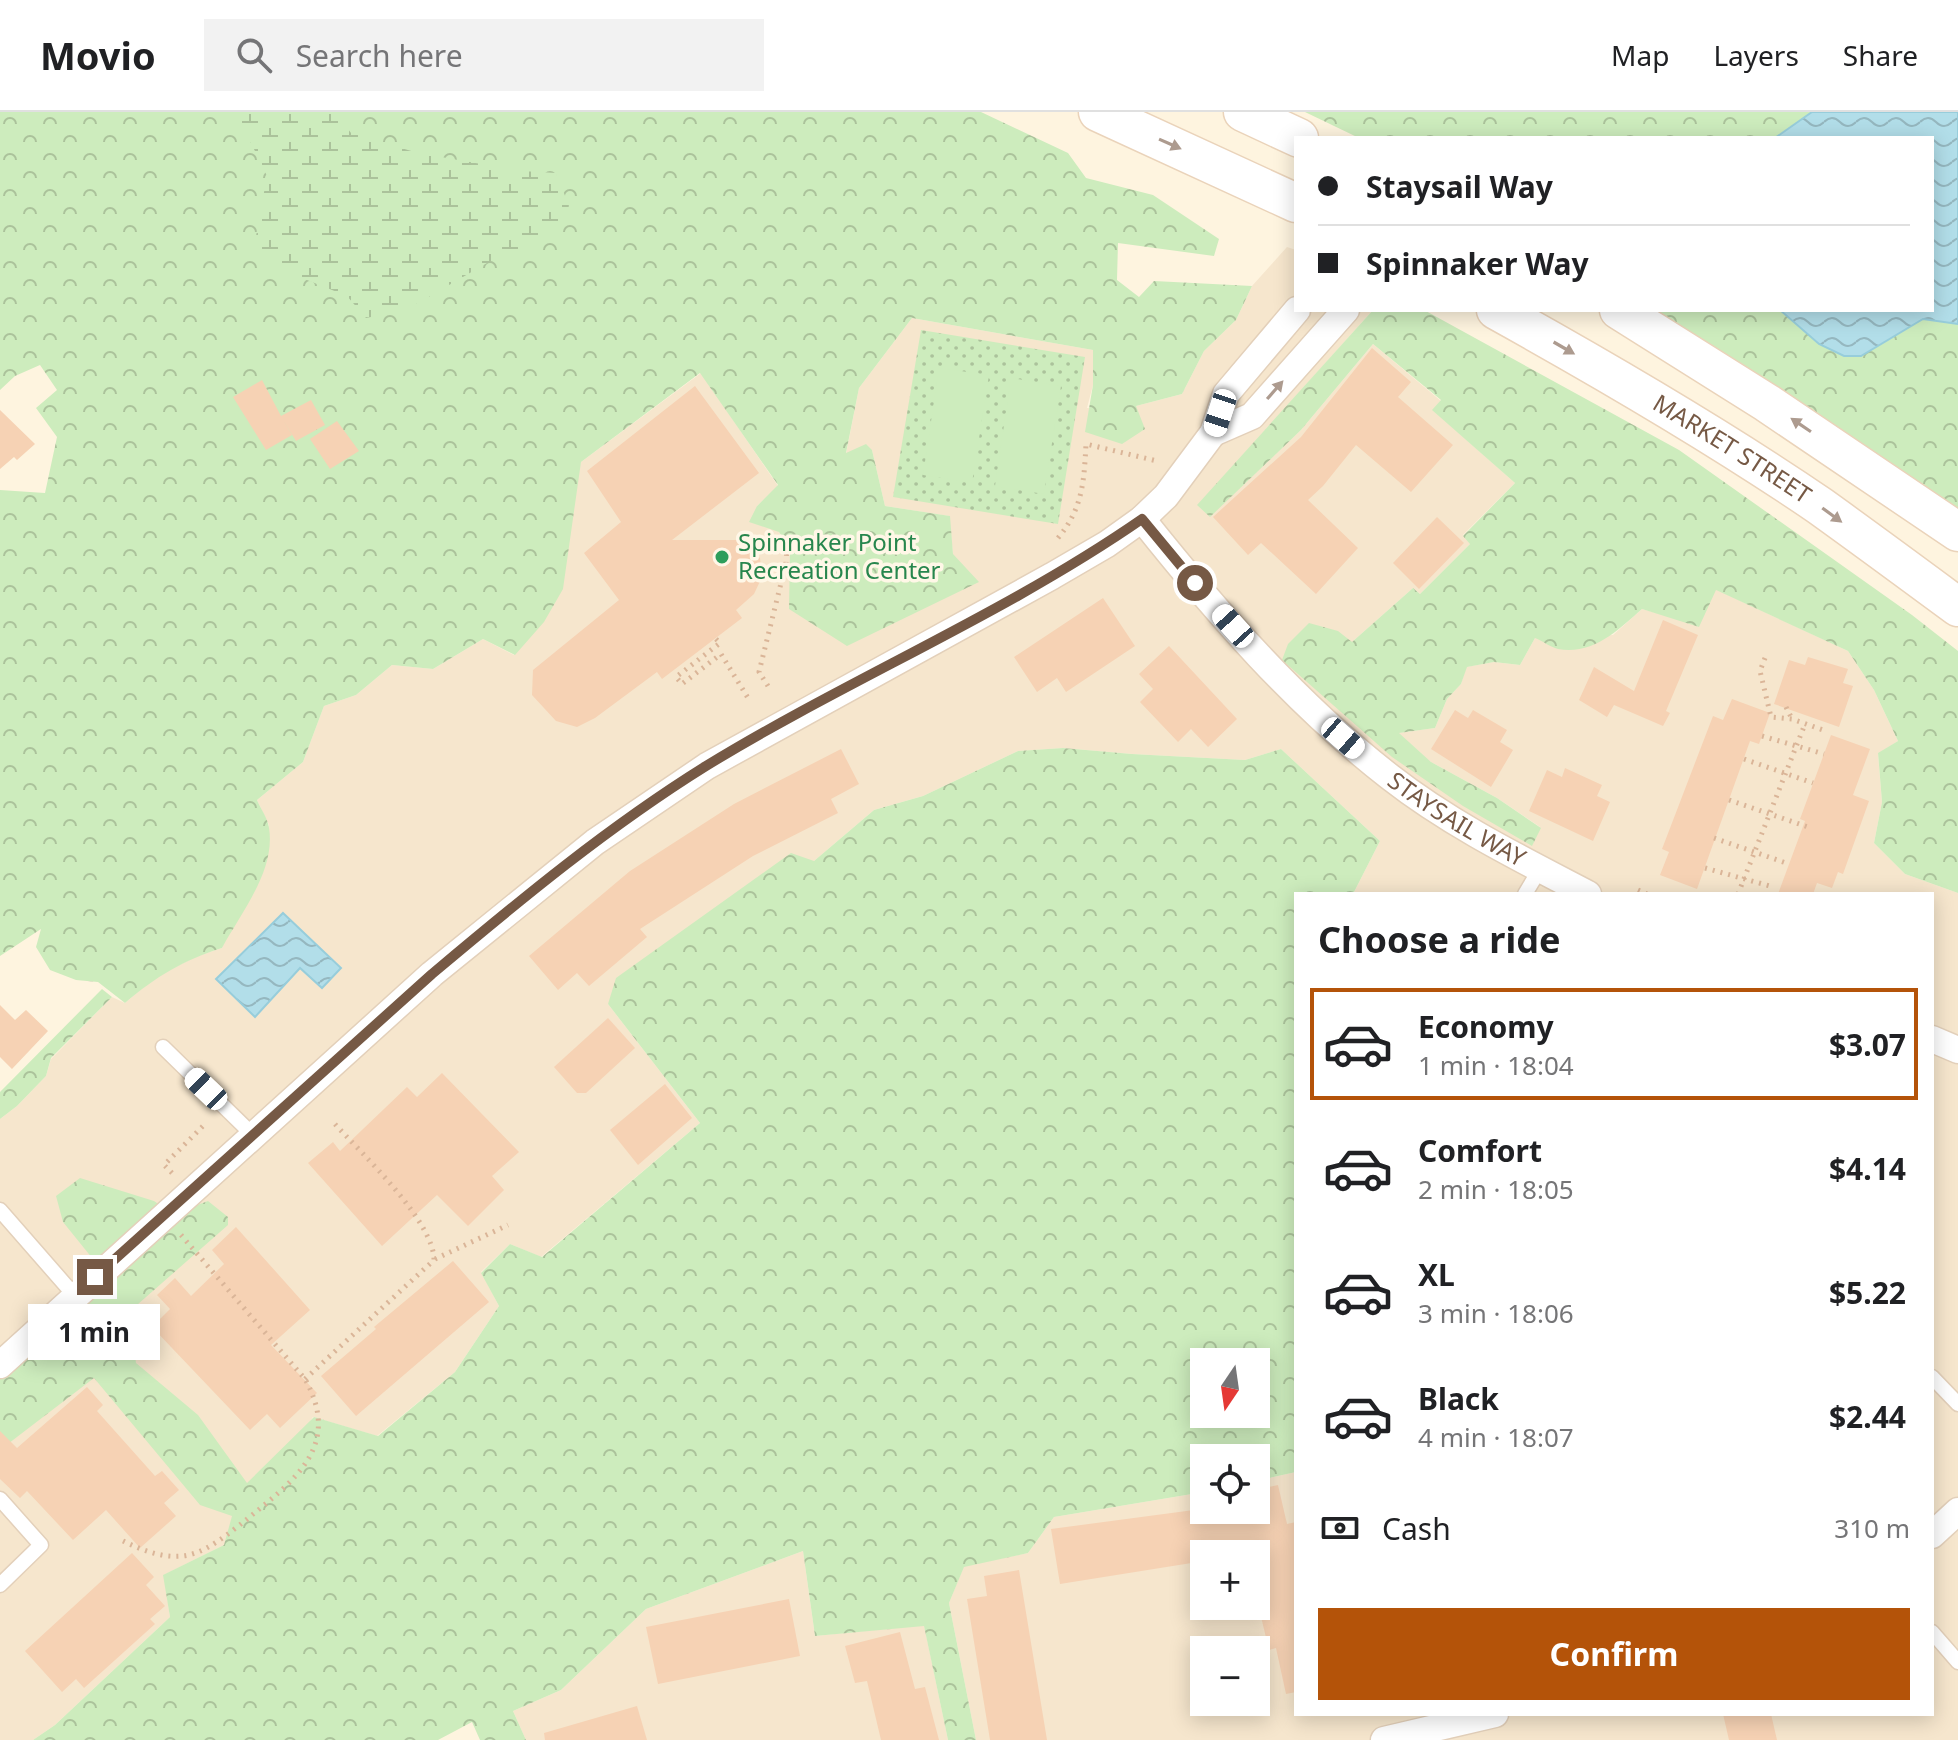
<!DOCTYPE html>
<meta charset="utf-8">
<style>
:root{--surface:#fff;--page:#f2f2f2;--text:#202124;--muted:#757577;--line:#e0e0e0;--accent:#b45309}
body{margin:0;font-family:"Noto Sans",sans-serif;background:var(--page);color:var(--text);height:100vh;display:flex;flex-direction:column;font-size:30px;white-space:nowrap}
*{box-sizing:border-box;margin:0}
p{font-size:26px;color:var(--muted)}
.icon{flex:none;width:44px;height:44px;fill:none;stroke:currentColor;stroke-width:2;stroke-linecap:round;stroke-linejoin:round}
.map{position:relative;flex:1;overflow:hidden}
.details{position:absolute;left:1294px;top:780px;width:640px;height:824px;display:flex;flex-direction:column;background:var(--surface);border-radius:0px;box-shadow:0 4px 20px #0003}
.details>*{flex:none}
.hud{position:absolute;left:1294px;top:24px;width:640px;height:176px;border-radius:0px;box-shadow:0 4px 20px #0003;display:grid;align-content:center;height:176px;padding:0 24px;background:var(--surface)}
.needle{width:52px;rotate:193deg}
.controls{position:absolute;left:1190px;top:1236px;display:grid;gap:16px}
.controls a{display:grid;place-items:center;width:80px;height:80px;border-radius:0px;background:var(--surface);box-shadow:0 4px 20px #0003;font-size:40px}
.end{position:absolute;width:36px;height:36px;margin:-18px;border:10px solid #765945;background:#fff;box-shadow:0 0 0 4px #fff}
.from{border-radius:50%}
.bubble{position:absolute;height:56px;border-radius:0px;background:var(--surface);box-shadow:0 4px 20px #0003;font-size:26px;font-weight:700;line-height:56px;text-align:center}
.car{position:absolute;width:24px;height:48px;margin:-24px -12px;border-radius:10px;box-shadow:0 0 6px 2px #0007;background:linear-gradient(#fff 24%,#345 0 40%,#fff 0 76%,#345 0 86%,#fff 0)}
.hud b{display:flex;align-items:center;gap:28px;height:76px;font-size:30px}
.hud b+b{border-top:2px solid var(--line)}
.hud i{width:20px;height:20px;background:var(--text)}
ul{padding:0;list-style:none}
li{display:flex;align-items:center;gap:24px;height:112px;margin:0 16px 12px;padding:0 8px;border:4px solid transparent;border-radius:0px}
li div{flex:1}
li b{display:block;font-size:30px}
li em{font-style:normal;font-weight:700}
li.active{border-color:var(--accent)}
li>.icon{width:72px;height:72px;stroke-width:1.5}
h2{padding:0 24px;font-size:36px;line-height:96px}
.pay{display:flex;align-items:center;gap:20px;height:88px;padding:0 24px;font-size:30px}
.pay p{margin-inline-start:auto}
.action{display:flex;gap:16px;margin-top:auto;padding:16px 24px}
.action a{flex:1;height:92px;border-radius:0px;background:var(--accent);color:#fff;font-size:32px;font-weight:700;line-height:92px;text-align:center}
header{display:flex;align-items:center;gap:48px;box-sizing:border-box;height:112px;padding:0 40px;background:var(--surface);border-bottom:2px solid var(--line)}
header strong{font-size:38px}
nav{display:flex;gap:44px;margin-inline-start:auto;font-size:28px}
.search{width:560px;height:72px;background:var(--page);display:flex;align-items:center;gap:20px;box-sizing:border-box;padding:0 28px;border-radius:0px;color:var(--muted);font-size:30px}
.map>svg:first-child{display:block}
.residential{fill:#f6e6cd;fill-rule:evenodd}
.green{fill:url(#green-dots)}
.forest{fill:url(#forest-crowns);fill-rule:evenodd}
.wetland{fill:url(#wetland-marsh)}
.pitch{fill:#cdecbd}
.water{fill:url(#water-waves);stroke:#97cddb;stroke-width:2}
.building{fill:#f6d2b4}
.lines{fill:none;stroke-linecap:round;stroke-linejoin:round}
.lane-casing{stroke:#e3d0ba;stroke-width:17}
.street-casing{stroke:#e3d0ba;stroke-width:29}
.secondary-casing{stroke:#ead3ba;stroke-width:41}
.path{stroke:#dab598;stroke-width:5;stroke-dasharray:2 6;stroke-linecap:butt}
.lane{stroke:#fff;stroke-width:14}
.street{stroke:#fff;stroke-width:26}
.secondary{stroke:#fff;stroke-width:38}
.oneway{fill:#ad9b8f}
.route{stroke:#765945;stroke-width:10}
.leisure-dot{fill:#2e9e5b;stroke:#fff7e7;stroke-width:3}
.labels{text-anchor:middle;stroke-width:7;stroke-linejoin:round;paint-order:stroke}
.street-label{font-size:24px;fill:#765945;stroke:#fff7e7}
.leisure-label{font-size:24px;fill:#27864d;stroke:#fff7e7;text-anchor:start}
</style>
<header>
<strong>Movio</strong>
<div class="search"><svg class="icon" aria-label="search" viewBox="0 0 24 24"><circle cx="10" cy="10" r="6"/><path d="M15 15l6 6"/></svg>Search here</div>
<nav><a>Map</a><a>Layers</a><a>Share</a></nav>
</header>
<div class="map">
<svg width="1958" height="1628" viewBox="0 0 1958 1628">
<defs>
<pattern id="green-dots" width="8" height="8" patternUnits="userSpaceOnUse" patternTransform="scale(2)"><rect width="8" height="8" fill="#cdecbd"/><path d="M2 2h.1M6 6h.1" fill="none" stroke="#abc29b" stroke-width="1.8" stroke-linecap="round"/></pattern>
<pattern id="forest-crowns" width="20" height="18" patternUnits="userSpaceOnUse" patternTransform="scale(2)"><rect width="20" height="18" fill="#cdecbd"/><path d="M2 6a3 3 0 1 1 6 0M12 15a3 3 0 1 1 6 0" fill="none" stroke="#abc29b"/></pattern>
<pattern id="wetland-marsh" width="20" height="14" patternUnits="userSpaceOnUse" patternTransform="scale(2)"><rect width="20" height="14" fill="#cdecbd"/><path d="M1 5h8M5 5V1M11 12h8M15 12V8" fill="none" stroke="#abc29b"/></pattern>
<pattern id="water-waves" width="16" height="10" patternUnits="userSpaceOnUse" patternTransform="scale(2)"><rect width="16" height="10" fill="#b2dee9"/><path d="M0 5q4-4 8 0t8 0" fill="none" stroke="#95b7bf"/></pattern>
</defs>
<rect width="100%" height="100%" fill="#fef4df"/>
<g class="residential">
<path d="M1287 135 1296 138V198H1373L1198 393 1210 404 1301 318 1373 232 1441 289 1433 298 1515 371 1463 423 1471 431 1420 482 1413 476 1352 530 1288 532 1532 733 1540 715 1497 686 1431 650 1398 621 1435 616 1447 587 1461 572 1466 555 1494 550 1520 553 1535 526 1613 523 1642 497 1664 503 1715 477 1848 539 1874 578 1898 629 1878 642 1882 690 1874 731 1905 762 1958 781V1628H976L949 1491 964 1454 1028 1441 1054 1405 1204 1380V1398H1256V1369L1296 1360V1602H1932V782H1353L1380 729 1281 637 1245 648 1132 642 1063 636 1018 639 923 684 874 698 814 749 608 892 700 1011 541 1145 510 1132 481 1160 499 1194 455 1260 377 1324 313 1305 224 1433 164 1463 170 1505 55 1613 33 1628H0V1007L17 994 46 964 51 947 112 885 125 891 154 866 195 845 222 836 269 713 257 688 303 650 324 594 356 583 392 553 433 557 483 527 514 543 581 350 701 261 778 374 757 394 779 420 790 439V497L953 442 949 404 885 394 872 338 846 342 859 276 912 206 1093 238V273L1087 296 1136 294 1182 282 1204 239 1236 208 1252 174ZM1204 1442H1256V1494H1204ZM1204 1538H1256V1590H1204Z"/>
<path d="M803 1439 815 1524 924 1513 948 1628H526L513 1599 561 1578 646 1497Z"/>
</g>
<path class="green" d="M921 218 1085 245 1058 412 893 385Z"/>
<g class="forest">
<path d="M0 0H981L1068 41 1086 66 1153 83 1219 127 1214 144 1118 131 1117 168 1139 185 1154 169 1252 174 1236 208 1204 239 1182 282 1136 294 1145 317 1122 332 1085 320 1093 273V238L912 206 859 276 846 341 866 332 872 338 885 394 950 404 953 442 979 470 847 534 789 497 790 438 779 420 749 410 757 394 778 373 700 261 581 350 563 477 544 510 515 543 483 527 433 557 392 553 356 583 324 594 303 650 257 688C261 697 268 707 269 716 276 758 241 801 222 836 184 848 155 865 125 891L98 870 76 868 50 858 36 835 41 817 0 844V378L45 381 57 325 36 296 57 278 40 253 15 264 0 278Z"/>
<path d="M1305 0H1812L1775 26H1359Z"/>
<path d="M1373 198H1424L1679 338 1912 503 1958 539V781L1905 762 1874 731 1882 690 1878 641 1898 629 1874 578 1848 539 1716 478 1699 515 1642 497C1618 518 1594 543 1558 537 1550 535 1543 529 1535 526L1520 553 1494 550 1467 555 1461 572 1447 587 1435 616 1399 621 1431 650 1497 686 1541 716 1532 734 1463 694 1392 645 1282 548 1288 532 1309 511 1338 519 1352 530 1413 476 1420 482 1470 432 1463 424 1515 371 1432 298 1441 288 1373 232 1301 318 1210 405 1197 393Z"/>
<path d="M1644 198H1780L1819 232 1861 243 1923 207 1958 212V397L1782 278Z"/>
<path d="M1063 636 1132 642 1245 648 1281 637 1380 729 1353 782H1296V1360L1256 1369V1346H1204V1380L1054 1405 1028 1441 964 1455 949 1491 976 1628H948L924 1514 815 1524 803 1439 646 1497 561 1578 513 1599 526 1628H480L472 1610 438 1628H33L55 1613 170 1505 163 1463 224 1433 232 1404 200 1393 94 1266 0 1338V1266L105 1162 63 1110 56 1084 80 1066 154 1089 173 1102 208 1089 228 1105V1113L129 1200 136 1251 198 1303 247 1371 314 1305 378 1324 455 1260 499 1194 481 1161 510 1132 542 1145 700 1011 608 892 616 866 791 741 814 749 874 698 923 684 1018 639ZM1204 1250H1256V1302H1204Z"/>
<path d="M102 877 112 885 51 946 46 964 17 994 0 1007V980Z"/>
</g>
<path class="wetland" d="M236 0H335L351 21 418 41 521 59 556 61 569 94 548 129 487 151 406 198 366 206 347 184 252 146 267 64Z"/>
<g class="pitch">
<path d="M939 256 989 263 972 371 923 363Z"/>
<path d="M1011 266 1061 274 1044 382 995 374Z"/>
</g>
<g class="water">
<path d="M1812 0H1958V212L1923 207 1861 244H1844L1819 232 1780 198H1932V26H1775Z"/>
<path d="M283 801 341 856 322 876 300 856 255 905 216 867Z"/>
</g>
<g class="building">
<path d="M1372 236 1411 270 1398 285 1453 333 1411 380 1356 333 1323 374 1308 388 1358 436 1316 482 1261 431 1248 443 1213 405 1301 325Z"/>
<path d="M262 268 281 304 311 288 325 313 296 329 283 308 292 323 266 338 233 285Z"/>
<path d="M695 274 759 361 672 428H737L760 446 762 465 754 482 736 498 742 506 662 567 657 560 595 606 577 615 556 609 532 583 533 558 619 488 584 441 621 410 587 359Z"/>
<path d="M0 298 35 332 17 348 14 345 0 357Z"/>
<path d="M337 309 359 339 330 357 310 327Z"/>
<path d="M1437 405 1464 431 1419 477 1393 451Z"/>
<path d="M1103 486 1135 534 1066 580 1057 566 1037 580 1014 545Z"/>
<path d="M1663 508 1698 523 1666 599 1670 601 1663 614 1614 593 1607 605 1579 588 1594 555 1634 579Z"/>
<path d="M1169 534 1237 607 1208 635 1191 617 1178 630 1140 590 1153 577 1139 562Z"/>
<path d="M1808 545 1848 557 1843 571 1853 574 1839 615 1774 592 1789 548 1805 553Z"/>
<path d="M1732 587 1770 601 1759 632 1750 629 1697 777 1660 763 1669 740 1662 737 1713 604 1723 608Z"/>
<path d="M1455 598 1468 606 1473 598 1507 618 1500 630 1513 638 1491 675 1431 637Z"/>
<path d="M1831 623 1870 637 1853 683 1869 689 1843 762 1838 760 1832 776 1817 771 1813 782H1778L1805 709 1800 707Z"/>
<path d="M841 637 859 672 831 687 838 701 753 744 640 817 647 825 589 874 577 861 558 878 529 844 630 759 734 692Z"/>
<path d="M1565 656 1602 673 1597 684 1610 690 1593 729 1529 699 1547 658 1562 665Z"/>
<path d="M0 893 15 908 26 898 48 919 12 957 0 945Z"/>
<path d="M608 906 635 936 586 981H577L554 955Z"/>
<path d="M442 961 519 1040 492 1064 504 1078 468 1114 437 1083 382 1134 308 1051 333 1030 340 1039 407 975 417 985Z"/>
<path d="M665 972 692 1006 638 1053 610 1018Z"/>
<path d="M236 1115 310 1198 271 1233 317 1281 280 1316 267 1302 250 1318 152 1215 170 1197 157 1183 175 1166 191 1184 224 1152 212 1138Z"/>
<path d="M453 1149 489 1190 356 1304 321 1264 376 1217 374 1215Z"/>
<path d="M87 1275 103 1293 97 1299 155 1364 162 1359 179 1378 164 1391 176 1404 140 1436 106 1398 73 1428 27 1379 20 1386 0 1367V1319L17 1336Z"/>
<path d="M1278 1373 1287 1412 1296 1410V1580L1286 1582 1276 1536 1269 1538 1256 1484V1442H1204V1449L1060 1472 1051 1417 1194 1398H1256V1378Z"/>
<path d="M132 1441 154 1465 146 1473 165 1494 150 1507 155 1512 84 1576 76 1567 62 1580 25 1539Z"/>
<path d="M1019 1458 1047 1628H990L967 1487 987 1484 984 1464Z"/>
<path d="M789 1487 800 1544 658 1572 646 1515Z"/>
<path d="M900 1520 915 1577 925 1575 939 1628H881L867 1569 855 1571 845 1534Z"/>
<path d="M637 1594 647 1628H545L544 1621Z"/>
<path d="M1723 1602H1771L1777 1628H1729Z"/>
</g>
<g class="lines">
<g class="lane-casing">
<g id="lane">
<path d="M1525 782 1540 757"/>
<path d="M163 935 253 1023"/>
<path d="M0 1098 75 1184"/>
<path d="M1932 1265 1958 1292"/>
<path d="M0 1387 41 1433 0 1473"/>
<path d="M1932 1520 1958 1550"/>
</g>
</g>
<g class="street-casing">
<g id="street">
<path d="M1213 321 1252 304 1346 198"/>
<path id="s1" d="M1142 407C1216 500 1296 592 1390 665 1450 712 1521 747 1588 782"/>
<path d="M1932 927 1958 938"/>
<path d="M0 1253 432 862 595 730 707 654 1052 464 1107 432 1142 407 1166 384 1213 321 1226 282 1297 198"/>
<path d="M1932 1423 1958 1399"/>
<path d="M1384 1628 1495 1602"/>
</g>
</g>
<g class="secondary-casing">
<g id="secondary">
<path d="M1098 0 1296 91"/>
<path d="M1243 0 1299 26"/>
<path id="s2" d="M1496 198C1606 259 1716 323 1820 394 1866 427 1912 461 1958 495"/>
<path d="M1619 198 1767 291 1958 420"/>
</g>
</g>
<g class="path">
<path d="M1058 426C1083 396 1084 369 1086 332L1157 349"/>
<path d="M716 527 720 531 676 565 682 572 721 542 748 586"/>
<path d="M1765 546 1760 559 1771 605 1792 607 1823 618"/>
<path d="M768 574 759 560 786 451 787 434 783 422"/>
<path d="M1786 595 1792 607"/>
<path d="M1762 624 1824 642"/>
<path d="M1744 647 1813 671"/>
<path d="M1729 688 1811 716"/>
<path d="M1714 726 1789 752"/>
<path d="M1705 756 1770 774"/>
<path d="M1638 778 1647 782"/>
<path d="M1738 782 1805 612"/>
<path d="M172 1061 164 1053 206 1011"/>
<path d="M435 1147 508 1113"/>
<path d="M305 1267 434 1148C434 1109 361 1041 334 1011"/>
<path d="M123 1429C142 1438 161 1446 182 1444 205 1442 228 1422 246 1408 293 1369 343 1335 305 1267L181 1123"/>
</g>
<use href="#lane" class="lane"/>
<use href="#street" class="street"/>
<use href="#secondary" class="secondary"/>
</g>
<defs><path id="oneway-solid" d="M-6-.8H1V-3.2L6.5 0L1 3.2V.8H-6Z" transform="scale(2)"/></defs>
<g class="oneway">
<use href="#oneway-solid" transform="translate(1170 32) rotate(24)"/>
<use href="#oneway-solid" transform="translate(1564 236) rotate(30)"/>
<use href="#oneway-solid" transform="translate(1275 278) rotate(-49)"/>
<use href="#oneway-solid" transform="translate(1801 313) rotate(-146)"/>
<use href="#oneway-solid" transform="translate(1832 403) rotate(36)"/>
</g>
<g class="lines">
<path class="route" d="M95 1165 432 862C520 788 608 715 706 654 848 567 1005 502 1142 407L1195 471"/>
</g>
<circle class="leisure-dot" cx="722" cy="445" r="8"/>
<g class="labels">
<g class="street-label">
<text dy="8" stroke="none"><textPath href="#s2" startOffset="274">MARKET STREET</textPath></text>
<text dy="8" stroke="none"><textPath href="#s1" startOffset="438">STAYSAIL WAY</textPath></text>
</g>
<g class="leisure-label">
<text x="738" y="439">Spinnaker Point<tspan x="738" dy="28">Recreation Center</tspan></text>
</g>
</g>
</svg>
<div class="controls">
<a><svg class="needle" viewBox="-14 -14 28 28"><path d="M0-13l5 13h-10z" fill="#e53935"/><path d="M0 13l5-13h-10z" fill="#757577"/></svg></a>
<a><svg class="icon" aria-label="locate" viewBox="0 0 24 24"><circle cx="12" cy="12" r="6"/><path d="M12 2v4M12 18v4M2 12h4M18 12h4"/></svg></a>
<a>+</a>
<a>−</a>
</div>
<i class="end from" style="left:1195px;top:471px"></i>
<i class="end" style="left:95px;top:1165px"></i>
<div class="bubble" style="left:28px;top:1192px;width:132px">1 min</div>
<i class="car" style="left:1220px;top:301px;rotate:198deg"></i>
<i class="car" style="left:1233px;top:514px;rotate:318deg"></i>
<i class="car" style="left:1343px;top:626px;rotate:131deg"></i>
<i class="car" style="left:206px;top:977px;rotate:314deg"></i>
<div class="hud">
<b><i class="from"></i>Staysail Way</b>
<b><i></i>Spinnaker Way</b>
</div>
<section class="details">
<h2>Choose a ride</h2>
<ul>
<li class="active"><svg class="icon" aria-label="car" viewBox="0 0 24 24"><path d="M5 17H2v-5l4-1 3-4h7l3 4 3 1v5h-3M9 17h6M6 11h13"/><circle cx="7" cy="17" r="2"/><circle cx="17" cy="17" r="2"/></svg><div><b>Economy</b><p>1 min · 18:04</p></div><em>$3.07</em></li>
<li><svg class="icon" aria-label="car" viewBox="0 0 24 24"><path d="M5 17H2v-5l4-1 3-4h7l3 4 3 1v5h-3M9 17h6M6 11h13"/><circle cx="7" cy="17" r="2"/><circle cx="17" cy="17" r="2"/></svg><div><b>Comfort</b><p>2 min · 18:05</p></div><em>$4.14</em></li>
<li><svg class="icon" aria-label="car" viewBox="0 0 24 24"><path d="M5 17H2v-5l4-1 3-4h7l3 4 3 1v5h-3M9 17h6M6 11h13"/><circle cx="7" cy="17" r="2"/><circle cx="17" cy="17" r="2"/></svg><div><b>XL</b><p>3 min · 18:06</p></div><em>$5.22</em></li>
<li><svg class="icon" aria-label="car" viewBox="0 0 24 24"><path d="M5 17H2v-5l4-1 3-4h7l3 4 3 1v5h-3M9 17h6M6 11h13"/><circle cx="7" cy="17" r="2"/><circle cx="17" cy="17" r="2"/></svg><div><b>Black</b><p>4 min · 18:07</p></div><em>$2.44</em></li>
</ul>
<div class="pay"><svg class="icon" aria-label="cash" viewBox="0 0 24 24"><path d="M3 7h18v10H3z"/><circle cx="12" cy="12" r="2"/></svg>Cash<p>310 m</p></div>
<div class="action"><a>Confirm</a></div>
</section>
</div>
